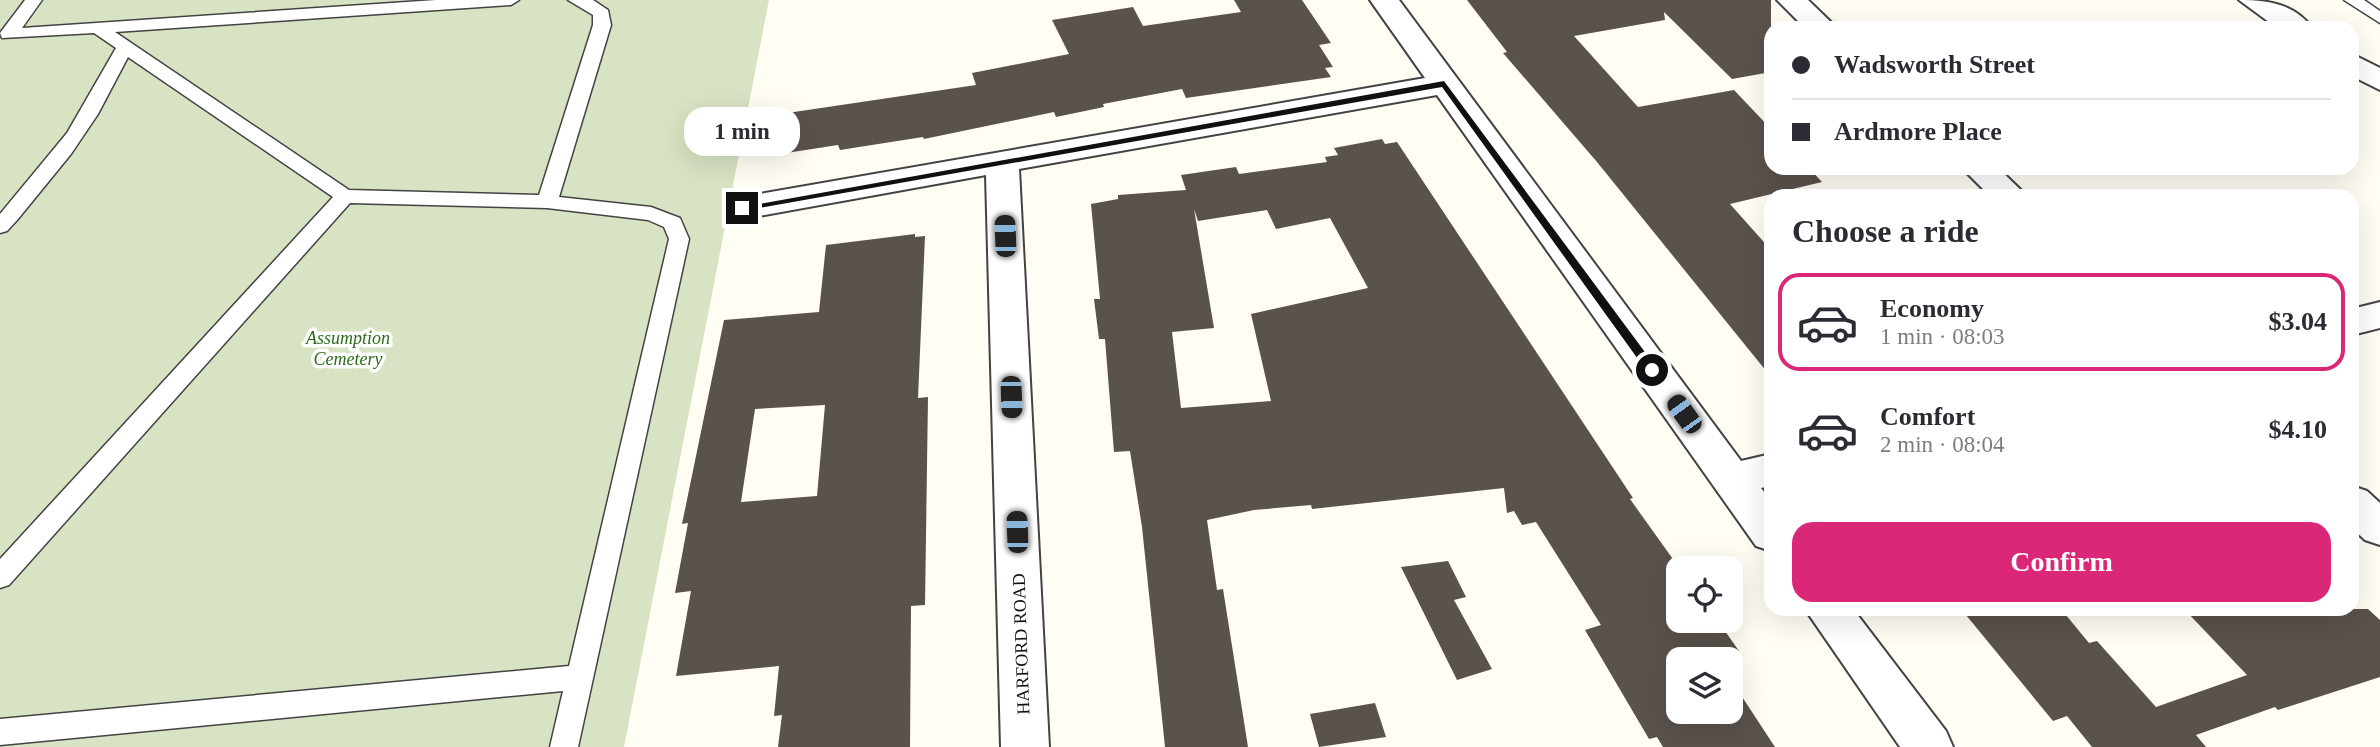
<!DOCTYPE html>
<meta charset="utf-8">
<style>
:root{--surface:#fff;--page:#f2f2f3;--text:#2b2b33;--muted:#7c7c81;--line:#e1e1e2;--accent:#db2777}
body{margin:0;font-family:Georgia,serif;background:var(--page);color:var(--text);height:100vh;display:flex;flex-direction:column;font-size:26px;white-space:nowrap}
*{box-sizing:border-box;margin:0}
p{font-size:23px;color:var(--muted)}
.icon{flex:none;width:38px;height:38px;fill:none;stroke:currentColor;stroke-width:2;stroke-linecap:round;stroke-linejoin:round}
.map{position:relative;flex:1;overflow:hidden}
.details{position:absolute;left:1764px;top:189px;width:595px;height:427px;display:flex;flex-direction:column;background:var(--surface);border-radius:21px;box-shadow:0 7px 28px #0002}
.details>*{flex:none}
.top-card{position:absolute;left:1764px;top:21px;width:595px;height:154px;border-radius:21px;box-shadow:0 7px 28px #0002;display:grid;align-content:center;height:154px;padding:0 28px;background:var(--surface)}
.tools{position:absolute;left:1666px;top:556px;display:grid;gap:14px}
.tools a{display:grid;place-items:center;width:77px;height:77px;border-radius:14px;background:var(--surface);box-shadow:0 7px 28px #0002;font-size:35px}
.end{position:absolute;width:32px;height:32px;margin:-16px;border:9px solid #101010;background:#fff;box-shadow:0 0 0 4px #fff}
.from{border-radius:50%}
.bubble{position:absolute;height:49px;border-radius:21px;background:var(--surface);box-shadow:0 7px 28px #0002;font-size:23px;font-weight:800;line-height:49px;text-align:center}
.car{position:absolute;width:21px;height:42px;margin:-21px -10px;border-radius:9px;box-shadow:0 0 5px 2px #0007;background:linear-gradient(#222 24%,#8ab4d8 0 40%,#222 0 76%,#8ab4d8 0 86%,#222 0)}
.top-card b{display:flex;align-items:center;gap:24px;height:66px;font-size:26px}
.top-card b+b{border-top:2px solid var(--line)}
.top-card i{width:18px;height:18px;background:var(--text)}
ul{padding:0;list-style:none}
li{display:flex;align-items:center;gap:21px;height:98px;margin:0 14px 10px;padding:0 14px;border:4px solid transparent;border-radius:21px}
li div{flex:1}
li b{display:block;font-size:26px}
li em{font-style:normal;font-weight:800}
li.active{border-color:var(--accent)}
li>.icon{width:63px;height:63px;stroke-width:1.5}
h2{padding:0 28px;font-size:32px;line-height:84px}
.action{display:flex;gap:14px;margin-top:auto;padding:14px 28px}
.action a{flex:1;height:80px;border-radius:21px;background:var(--accent);color:#fff;font-size:28px;font-weight:800;line-height:80px;text-align:center}
.map>svg:first-child{display:block}
.cemetery{fill:#d8e3c3}
.building{fill:#5a524c;fill-rule:evenodd}
.lines{fill:none;stroke-linecap:round;stroke-linejoin:round}
.lane-casing{stroke:#434343;stroke-width:3}
.street-casing{stroke:#434343;stroke-width:4}
.lane{fill:#fff;fill-rule:evenodd}
.street{fill:#fff;fill-rule:evenodd}
.route{fill:#101010}
.labels{text-anchor:middle;stroke-width:7;stroke-linejoin:round;paint-order:stroke}
.park-label{font-size:18px;font-style:italic;fill:#2b6c1d;stroke:#fff}
.street-label{font-size:18px;fill:#101010;stroke:#fff}
</style>
<div class="map">
<svg width="2380" height="747" viewBox="0 0 2380 747">
<rect width="100%" height="100%" fill="#fffdf4"/>
<path class="cemetery" d="M0 0H769L624 747H0Z"/>
<g class="building">
<path d="M1234 0H1302L1331 43 1319 45 1333 67 1325 68 1331 77 1186 98 1182 89 1103 104 1104 107 1056 117 1054 112 924 139 923 137 840 150 838 145 767 156 761 117 976 85 972 73 1069 54 1052 20 1133 7 1143 26 1241 12Z"/>
<path d="M1467 0H1771V72L1732 79 1664 12 1665 20 1574 36 1638 107 1734 90 1771 129V168H1809L1822 182 1730 204 1771 250V377L1597 162 1503 53 1507 52Z"/>
<path d="M1382 139 1385 144 1397 142 1633 498 1630 499 1680 569 1678 621H1718L1739 651 1718 660H1678V712H1731V680L1775 747H1663L1657 737 1649 739 1585 630 1601 625 1536 522 1522 525 1514 511 1507 513 1504 488 1312 509 1311 505 1254 510 1207 520 1217 590 1223 589 1248 747H1165L1142 527 1130 451 1114 452 1105 339H1099L1094 299H1100L1091 204 1118 199V195L1186 190 1181 175 1236 167 1239 174 1327 162 1325 157 1338 155 1334 148ZM1194 209 1198 221 1267 210 1276 229 1330 218 1368 288 1251 314 1271 401 1181 408 1172 332 1214 328Z"/>
<path d="M915 234V237L925 236 918 398 928 397 925 605 911 606 910 747H778L782 715 774 716 779 666 676 676 691 591 675 593 688 523 682 524 724 320 819 312 826 245ZM825 405 817 496 741 502 755 409Z"/>
<path d="M1448 561 1466 597 1454 600 1492 669 1457 680 1401 567Z"/>
<path d="M1961 609H2061L2089 643 2097 641 2156 707 2247 675 2184 609H2368L2380 620V677L2278 710 2275 707 2196 735 2206 747H2092L2067 716 2053 721Z"/>
<path d="M1375 703 1386 737 1319 747 1310 714Z"/>
</g>
<g class="lines">
<g class="lane-casing">
<g id="lane">
<path d="M25 0H42L22 28 436 0H519L511 5 115 32 349 190 539 195 593 25V15L568 0H593L608 10 611 25 559 197 651 207 680 218 689 239 578 747H550L563 691 0 745V719L569 666 669 239 664 227 648 220 547 208 350 203 9 585 0 588V559L333 197 128 57 98 114 71 154 18 219 7 231 0 233V214L67 133 116 48 94 33 2 38 0 33Z"/>
<path d="M2344 0H2364L2380 11V23Z"/>
</g>
</g>
<g class="street-casing">
<g id="street">
<path d="M1370 0H1399L1741 461 1771 454V486L1761 488 1771 501V551L1756 546 1437 95 1019 169 1049 747H1001L986 175 742 219 730 216 725 208 730 200 742 197 1425 78Z"/>
<path d="M1777 0H1808L1837 28H1805Z"/>
<path d="M2239 0C2266 0 2294 3 2312 28H2277Z"/>
<path d="M2352 54 2380 68V90L2352 76Z"/>
<path d="M1962 168H1998L2027 196H1990Z"/>
<path d="M2380 302V328L2352 335V309Z"/>
<path d="M2352 486 2367 491 2380 503V545L2365 540 2352 528Z"/>
<path d="M1805 609H1853L1946 731 1953 747H1900Z"/>
</g>
</g>
<use href="#lane" class="lane"/>
<use href="#street" class="street"/>
</g>
<path class="route" d="M1444 81 1656 367V373H1648L1442 87 742 211 737 208Z"/>
<g class="labels">
<g class="park-label">
<text x="348" y="344">Assumption<tspan x="348" dy="21">Cemetery</tspan></text>
</g>
<g class="street-label">
<text transform="translate(1021 644) rotate(-92)" y="6">HARFORD ROAD</text>
</g>
</g>
</svg>
<div class="tools">
<a><svg class="icon" aria-label="locate" viewBox="0 0 24 24"><circle cx="12" cy="12" r="6"/><path d="M12 2v4M12 18v4M2 12h4M18 12h4"/></svg></a>
<a><svg class="icon" aria-label="layers" viewBox="0 0 24 24"><path d="M12 4l9 5-9 5-9-5zM3 14l9 5 9-5"/></svg></a>
</div>
<i class="end from" style="left:1652px;top:370px"></i>
<i class="end" style="left:742px;top:208px"></i>
<div class="bubble" style="left:684px;top:107px;width:116px">1 min</div>
<i class="car" style="left:1005px;top:236px;rotate:358deg"></i>
<i class="car" style="left:1011px;top:397px;rotate:178deg"></i>
<i class="car" style="left:1684px;top:414px;rotate:324deg"></i>
<i class="car" style="left:1017px;top:532px;rotate:358deg"></i>
<div class="top-card">
<b><i class="from"></i>Wadsworth Street</b>
<b><i></i>Ardmore Place</b>
</div>
<section class="details">
<h2>Choose a ride</h2>
<ul>
<li class="active"><svg class="icon" aria-label="car" viewBox="0 0 24 24"><path d="M5 17H2v-5l4-1 3-4h7l3 4 3 1v5h-3M9 17h6M6 11h13"/><circle cx="7" cy="17" r="2"/><circle cx="17" cy="17" r="2"/></svg><div><b>Economy</b><p>1 min · 08:03</p></div><em>$3.04</em></li>
<li><svg class="icon" aria-label="car" viewBox="0 0 24 24"><path d="M5 17H2v-5l4-1 3-4h7l3 4 3 1v5h-3M9 17h6M6 11h13"/><circle cx="7" cy="17" r="2"/><circle cx="17" cy="17" r="2"/></svg><div><b>Comfort</b><p>2 min · 08:04</p></div><em>$4.10</em></li>
</ul>
<div class="action"><a>Confirm</a></div>
</section>
</div>
